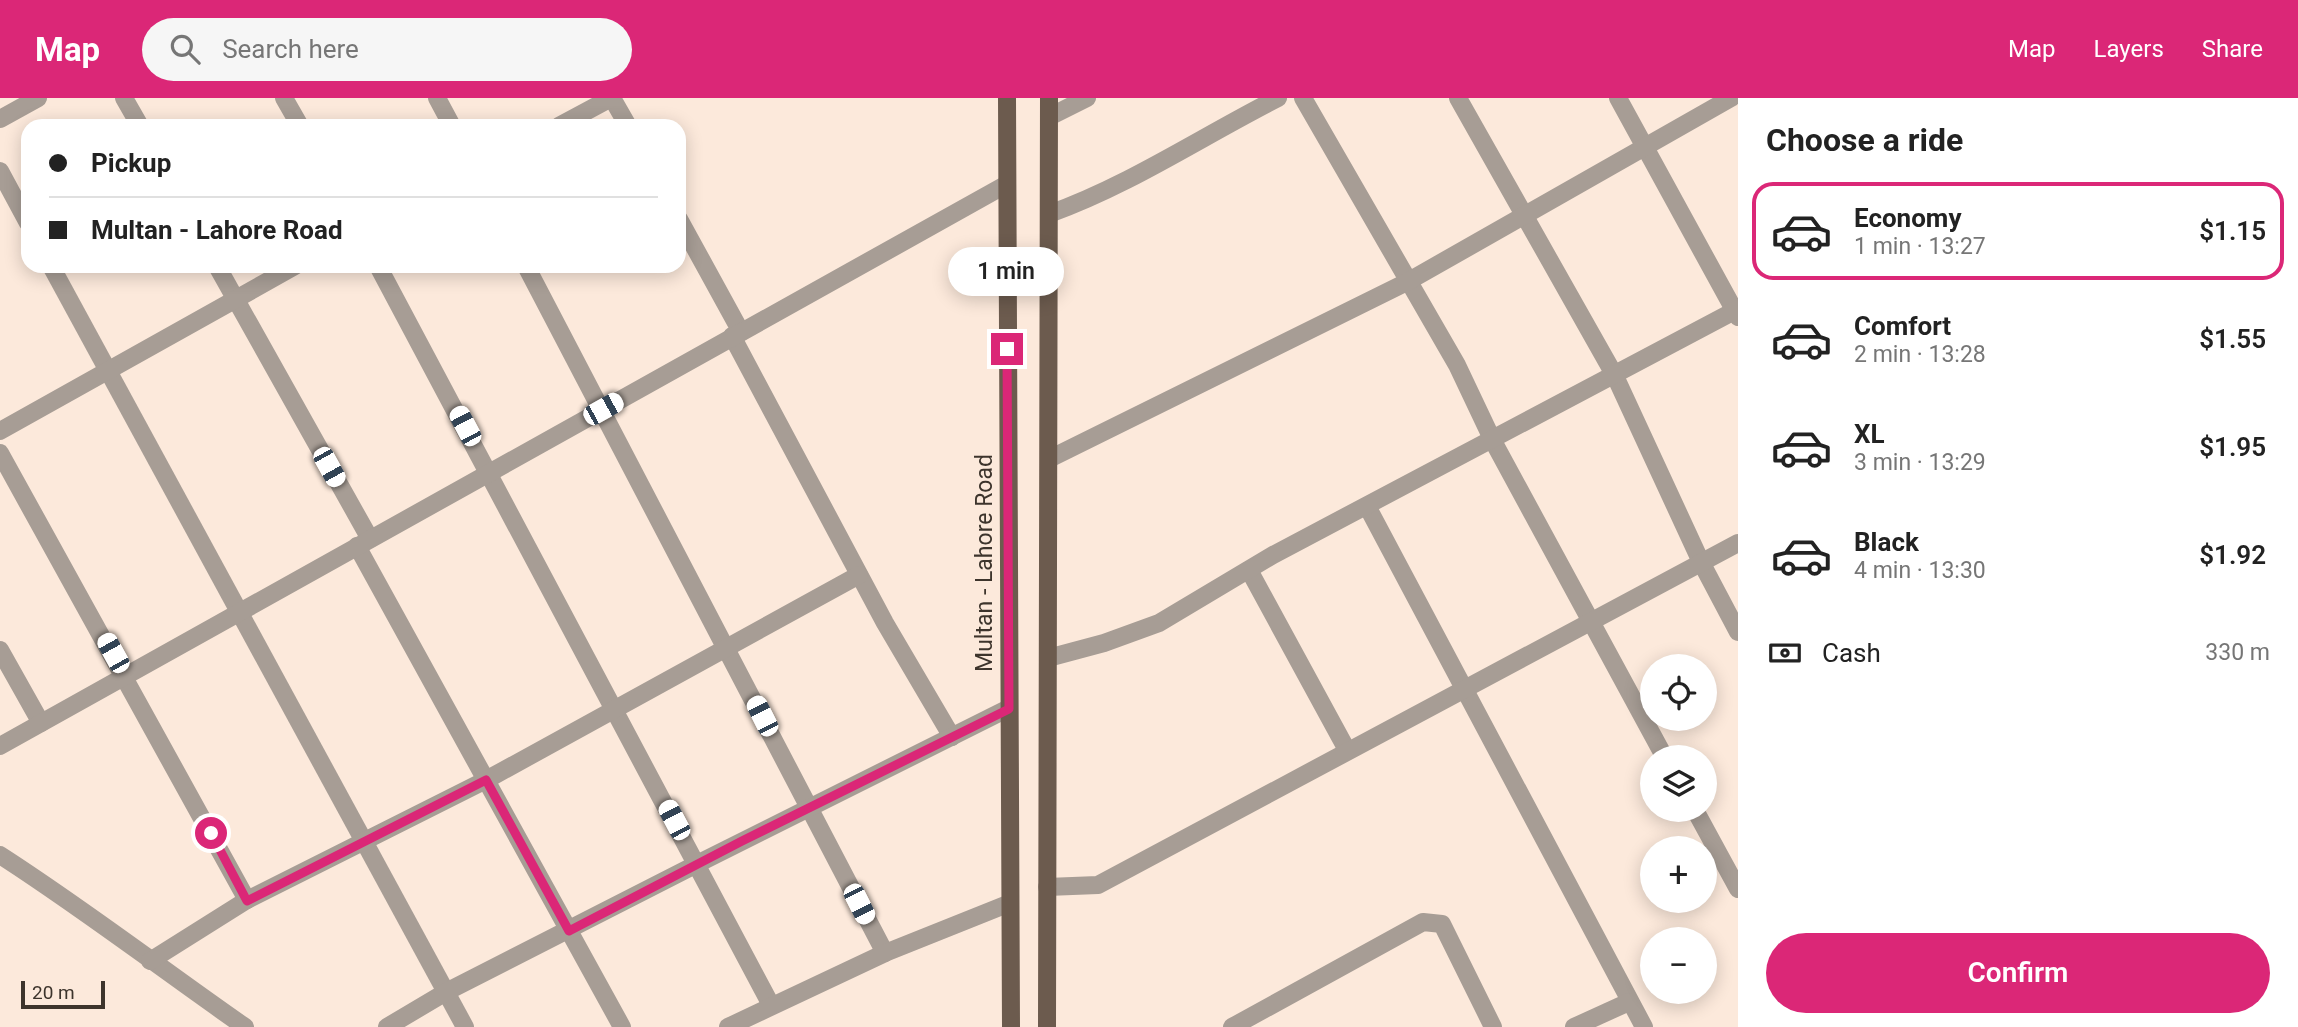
<!DOCTYPE html>
<meta charset="utf-8">
<style>
:root{--surface:#fff;--page:#f6f6f6;--text:#222;--muted:#767676;--line:#e0e0e0;--accent:#db2777}
body{margin:0;font-family:Roboto,sans-serif;background:var(--page);color:var(--text);height:100vh;display:flex;flex-direction:column;font-size:26px;white-space:nowrap}
*{box-sizing:border-box;margin:0}
p{font-size:23px;color:var(--muted)}
.icon{flex:none;width:38px;height:38px;fill:none;stroke:currentColor;stroke-width:2;stroke-linecap:round;stroke-linejoin:round}
.map{position:relative;flex:1;overflow:hidden}
.details{display:flex;flex-direction:column;background:var(--surface);width:560px}
.details>*{flex:none}
.banner{position:absolute;left:21px;top:21px;width:665px;height:154px;border-radius:21px;box-shadow:0 4px 18px #0003;display:grid;align-content:center;height:154px;padding:0 28px;background:var(--surface)}
.tools{position:absolute;left:1640px;top:556px;display:grid;gap:14px}
.tools a{display:grid;place-items:center;width:77px;height:77px;border-radius:50%;background:var(--surface);box-shadow:0 4px 18px #0003;font-size:35px}
.scale{position:absolute;left:21px;bottom:18px;width:84px;box-sizing:border-box;padding-left:7px;border:4px solid #3d342c;border-top:0;font-size:19px;line-height:24px;white-space:nowrap;color:#3d342c;-webkit-text-stroke:5px #fce9db;paint-order:stroke}
.end{position:absolute;width:32px;height:32px;margin:-16px;border:9px solid #db2777;background:#fff;box-shadow:0 0 0 4px #fff}
.from{border-radius:50%}
.bubble{position:absolute;height:49px;border-radius:24px;background:var(--surface);box-shadow:0 4px 18px #0003;font-size:23px;font-weight:600;line-height:49px;text-align:center}
.car{position:absolute;width:21px;height:42px;margin:-21px -10px;border-radius:9px;box-shadow:0 0 5px 2px #0007;background:linear-gradient(#fff 24%,#345 0 40%,#fff 0 76%,#345 0 86%,#fff 0)}
.banner b{display:flex;align-items:center;gap:24px;height:66px;font-size:26px}
.banner b+b{border-top:2px solid var(--line)}
.banner i{width:18px;height:18px;background:var(--text)}
ul{padding:0;list-style:none}
li{display:flex;align-items:center;gap:21px;height:98px;margin:0 14px 10px;padding:0 14px;border:4px solid transparent;border-radius:21px}
li div{flex:1}
li b{display:block;font-size:26px}
li em{font-style:normal;font-weight:600}
li.active{border-color:var(--accent)}
li>.icon{width:63px;height:63px;stroke-width:1.5}
h2{padding:0 28px;font-size:32px;line-height:84px}
.pay{display:flex;align-items:center;gap:18px;height:77px;padding:0 28px;font-size:26px}
.pay p{margin-inline-start:auto}
.primary-button{display:flex;gap:14px;margin-top:auto;padding:14px 28px}
.primary-button a{flex:1;height:80px;border-radius:42px;background:var(--accent);color:#fff;font-size:28px;font-weight:600;line-height:80px;text-align:center}
header{display:flex;align-items:center;gap:42px;box-sizing:border-box;height:98px;padding:0 35px;background:var(--accent);color:#fff}
header strong{font-size:33px}
nav{display:flex;gap:38px;margin-inline-start:auto;font-size:24px}
.search{width:490px;height:63px;background:var(--page);display:flex;align-items:center;gap:18px;box-sizing:border-box;padding:0 24px;border-radius:38px;color:var(--muted);font-size:26px}
main{display:flex;flex:1;min-height:0}
.map>svg:first-child{display:block}
.lines{fill:none;stroke-linecap:round;stroke-linejoin:round}
.minor{stroke:#a79d95;stroke-width:18}
.tertiary{stroke:#a79d95;stroke-width:18}
.primary{stroke:#6c5b4e;stroke-width:18}
.route{stroke:#db2777;stroke-width:9}
.labels{text-anchor:middle;stroke-width:5;stroke-linejoin:round;paint-order:stroke}
.street-label{font-size:23px;fill:#3d342c;stroke:#fce9db}
</style>
<header>
<strong>Map</strong>
<div class="search"><svg class="icon" aria-label="search" viewBox="0 0 24 24"><circle cx="10" cy="10" r="6"/><path d="M15 15l6 6"/></svg>Search here</div>
<nav><a>Map</a><a>Layers</a><a>Share</a></nav>
</header>
<main>
<div class="map">
<svg width="1738" height="929" viewBox="0 0 1738 929">
<rect width="100%" height="100%" fill="#fce9db"/>
<g class="lines">
<g class="minor">
<path d="M124 0 140 28"/>
<path d="M284 0 300 28"/>
<path d="M437 0 452 28"/>
<path d="M612 0 628 28"/>
<path d="M1303 0 1457 267 1493 343 1665 660"/>
<path d="M1458 0 1615 278 1701 464 1738 534"/>
<path d="M1618 0 1738 219"/>
<path d="M1049 19 1087 0"/>
<path d="M0 21 38 0"/>
<path d="M559 28 611 0"/>
<path d="M0 73 28 125"/>
<path d="M1049 116C1130 87 1201 39 1278 0"/>
<path d="M679 121 741 234"/>
<path d="M51 168 465 929"/>
<path d="M217 168 370 441"/>
<path d="M378 168 771 907"/>
<path d="M526 168 885 855"/>
<path d="M732 238 885 525 952 639"/>
<path d="M0 333 295 168"/>
<path d="M0 355 247 802"/>
<path d="M1049 361 1407 184 1731 0"/>
<path d="M1367 408 1644 929"/>
<path d="M357 448 622 929"/>
<path d="M1249 472 1347 652"/>
<path d="M0 552 41 625"/>
<path d="M1048 560 1104 545 1159 525 1273 457 1738 211"/>
<path d="M1695 712 1738 791"/>
<path d="M0 757C84 811 163 872 245 929"/>
<path d="M1047 789 1098 787 1738 445"/>
<path d="M150 863 247 802 486 682 859 477"/>
<path d="M387 929 446 894 697 766 1009 610"/>
<path d="M728 929 885 855 1010 805"/>
<path d="M1232 929 1423 824 1442 826 1493 929"/>
<path d="M1574 929 1629 904"/>
</g>
<path class="tertiary" d="M0 648 1007 86"/>
<g class="primary">
<path d="M1007 0 1011 929"/>
<path d="M1047 929 1049 0"/>
</g>
</g>
<g class="lines">
<path class="route" d="M211 735 247 803 486 682 569 833 742 743 1009 611 1007 251"/>
</g>
<g class="labels">
<g class="street-label">
<text transform="translate(984 465) rotate(-90)" y="8">Multan - Lahore Road</text>
</g>
</g>
</svg>
<div class="tools">
<a><svg class="icon" aria-label="locate" viewBox="0 0 24 24"><circle cx="12" cy="12" r="6"/><path d="M12 2v4M12 18v4M2 12h4M18 12h4"/></svg></a>
<a><svg class="icon" aria-label="layers" viewBox="0 0 24 24"><path d="M12 4l9 5-9 5-9-5zM3 14l9 5 9-5"/></svg></a>
<a>+</a>
<a>−</a>
</div>
<div class="scale">20 m</div>
<i class="end from" style="left:211px;top:735px"></i>
<i class="end" style="left:1007px;top:251px"></i>
<div class="bubble" style="left:948px;top:149px;width:116px">1 min</div>
<i class="car" style="left:603px;top:311px;rotate:61deg"></i>
<i class="car" style="left:465px;top:328px;rotate:332deg"></i>
<i class="car" style="left:329px;top:369px;rotate:151deg"></i>
<i class="car" style="left:113px;top:555px;rotate:331deg"></i>
<i class="car" style="left:762px;top:618px;rotate:333deg"></i>
<i class="car" style="left:674px;top:722px;rotate:332deg"></i>
<i class="car" style="left:859px;top:806px;rotate:153deg"></i>
<div class="banner">
<b><i class="from"></i>Pickup</b>
<b><i></i>Multan - Lahore Road</b>
</div>
</div>
<section class="details">
<h2>Choose a ride</h2>
<ul>
<li class="active"><svg class="icon" aria-label="car" viewBox="0 0 24 24"><path d="M5 17H2v-5l4-1 3-4h7l3 4 3 1v5h-3M9 17h6M6 11h13"/><circle cx="7" cy="17" r="2"/><circle cx="17" cy="17" r="2"/></svg><div><b>Economy</b><p>1 min · 13:27</p></div><em>$1.15</em></li>
<li><svg class="icon" aria-label="car" viewBox="0 0 24 24"><path d="M5 17H2v-5l4-1 3-4h7l3 4 3 1v5h-3M9 17h6M6 11h13"/><circle cx="7" cy="17" r="2"/><circle cx="17" cy="17" r="2"/></svg><div><b>Comfort</b><p>2 min · 13:28</p></div><em>$1.55</em></li>
<li><svg class="icon" aria-label="car" viewBox="0 0 24 24"><path d="M5 17H2v-5l4-1 3-4h7l3 4 3 1v5h-3M9 17h6M6 11h13"/><circle cx="7" cy="17" r="2"/><circle cx="17" cy="17" r="2"/></svg><div><b>XL</b><p>3 min · 13:29</p></div><em>$1.95</em></li>
<li><svg class="icon" aria-label="car" viewBox="0 0 24 24"><path d="M5 17H2v-5l4-1 3-4h7l3 4 3 1v5h-3M9 17h6M6 11h13"/><circle cx="7" cy="17" r="2"/><circle cx="17" cy="17" r="2"/></svg><div><b>Black</b><p>4 min · 13:30</p></div><em>$1.92</em></li>
</ul>
<div class="pay"><svg class="icon" aria-label="cash" viewBox="0 0 24 24"><path d="M3 7h18v10H3z"/><circle cx="12" cy="12" r="2"/></svg>Cash<p>330 m</p></div>
<div class="primary-button"><a>Confirm</a></div>
</section>
</main>
